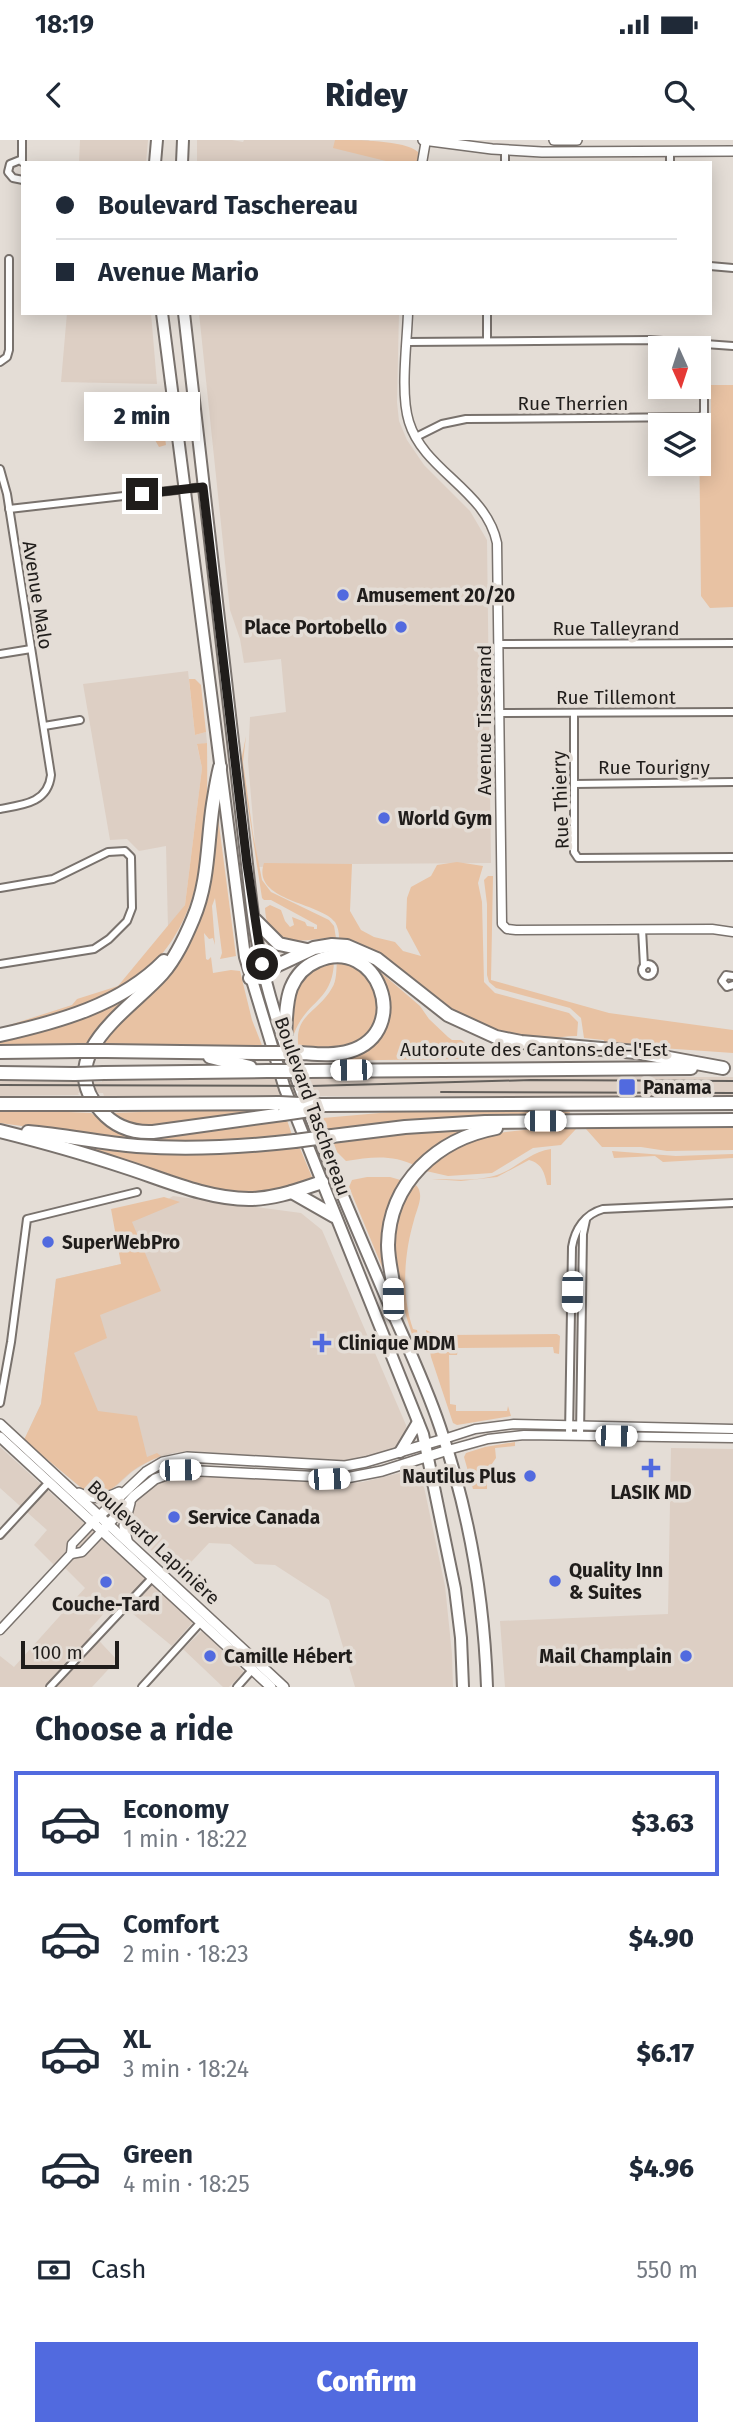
<!DOCTYPE html>
<meta charset="utf-8">
<style>
:root{--surface:#fff;--page:#f6f6f7;--text:#1f2937;--muted:#747a83;--line:#e0e1e3;--accent:#516adf}
body{margin:0;font-family:"Fira Sans",sans-serif;background:var(--page);color:var(--text);height:100vh;display:flex;flex-direction:column;font-size:26px;white-space:nowrap}
*{box-sizing:border-box;margin:0}
p{font-size:23px;color:var(--muted)}
.icon{flex:none;width:38px;height:38px;fill:none;stroke:currentColor;stroke-width:2;stroke-linecap:round;stroke-linejoin:round}
.map{position:relative;height:1547px;overflow:hidden}
.panel{display:flex;flex-direction:column;background:var(--surface);flex:1}
.panel>*{flex:none}
.top-card{position:absolute;left:21px;top:21px;width:691px;height:154px;border-radius:0px;box-shadow:0 4px 18px #0003;display:grid;align-content:center;height:154px;padding:0 35px;background:var(--surface)}
.needle{width:46px;rotate:177deg}
.controls{position:absolute;left:648px;top:196px;display:grid;gap:14px}
.controls a{display:grid;place-items:center;width:63px;height:63px;border-radius:0px;background:var(--surface);box-shadow:0 4px 18px #0003;font-size:35px}
.scale{position:absolute;left:21px;bottom:18px;width:98px;box-sizing:border-box;padding-left:7px;border:4px solid #201d1b;border-top:0;font-size:19px;line-height:24px;white-space:nowrap;color:#201d1b;-webkit-text-stroke:5px #e4ddd6;paint-order:stroke}
.end{position:absolute;width:32px;height:32px;margin:-16px;border:9px solid #201d1b;background:#fff;box-shadow:0 0 0 4px #fff}
.from{border-radius:50%}
.bubble{position:absolute;height:49px;border-radius:0px;background:var(--surface);box-shadow:0 4px 18px #0003;font-size:23px;font-weight:800;line-height:49px;text-align:center}
.car{position:absolute;width:21px;height:42px;margin:-21px -10px;border-radius:9px;box-shadow:0 0 5px 2px #0007;background:linear-gradient(#fff 24%,#345 0 40%,#fff 0 76%,#345 0 86%,#fff 0)}
.top-card b{display:flex;align-items:center;gap:24px;height:66px;font-size:26px}
.top-card b+b{border-top:2px solid var(--line)}
.top-card i{width:18px;height:18px;background:var(--text)}
ul{padding:0;list-style:none}
li{display:flex;align-items:center;gap:21px;height:105px;margin:0 14px 10px;padding:0 21px;border:4px solid transparent;border-radius:0px}
li div{flex:1}
li b{display:block;font-size:26px}
li em{font-style:normal;font-weight:800}
li.on{border-color:var(--accent)}
li>.icon{width:63px;height:63px;stroke-width:1.5}
h2{padding:0 35px;font-size:32px;line-height:84px}
.pay{display:flex;align-items:center;gap:18px;height:77px;padding:0 35px;font-size:26px}
.pay p{margin-inline-start:auto}
.cta{display:flex;gap:14px;margin-top:auto;padding:14px 35px}
.cta a{flex:1;height:80px;border-radius:0px;background:var(--accent);color:#fff;font-size:28px;font-weight:800;line-height:80px;text-align:center}
.status{display:flex;justify-content:space-between;align-items:center;height:49px;padding:0 35px;background:var(--surface);direction:ltr}
.status svg{height:19px;fill:currentColor}
header{display:flex;justify-content:space-between;align-items:center;height:91px;padding:0 35px;background:var(--surface);font-size:32px;font-weight:800}
.map>svg:first-child{display:block}
.built{fill:#ddcfc4}
.green{fill:#e8c2a3}
.lines{fill:none;stroke-linecap:round;stroke-linejoin:round}
.minor-casing{stroke:#79726d;stroke-width:10}
.tertiary-casing{stroke:#79726d;stroke-width:11}
.secondary-casing{stroke:#79726d;stroke-width:12}
.primary-casing{stroke:#79726d;stroke-width:14}
.motorway-casing{stroke:#79726d;stroke-width:16}
.minor{stroke:#fff;stroke-width:6}
.tertiary{stroke:#fff;stroke-width:8}
.secondary{stroke:#fff;stroke-width:9}
.primary{stroke:#fff;stroke-width:10}
.motorway{stroke:#fff;stroke-width:12}
.tram{stroke:#635f5b;stroke-width:2}
.motorway-bridge-casing{stroke:#79726d;stroke-width:16;stroke-linecap:butt}
.motorway-bridge{stroke:#fff;stroke-width:12}
.route{stroke:#201d1b;stroke-width:9}
.poi-dot{fill:#516adf;stroke:#e4ddd6;stroke-width:2.5}
.labels{text-anchor:middle;stroke-width:7;stroke-linejoin:round;paint-order:stroke}
.street-label{font-size:19px;fill:#201d1b;stroke:#e4ddd6}
.poi-label{font-size:19px;font-weight:bold;fill:#201d1b;stroke:#e4ddd6;text-anchor:start}
</style>
<div class="status"><b>18:19</b><svg viewBox="0 0 49 12"><path d="M0 12V9h3v3zM5 12V6h3v6zM10 12V3h3v9zM15 12V0h3v12zM26 1h20v11H26zM47 4h2v5h-2z"/></svg></div>
<header><svg class="icon" aria-label="back" viewBox="0 0 24 24"><path d="M15 5l-7 7 7 7"/></svg>Ridey<svg class="icon" aria-label="search" viewBox="0 0 24 24"><circle cx="10" cy="10" r="6"/><path d="M15 15l6 6"/></svg></header>
<div class="map">
<svg width="733" height="1547" viewBox="0 0 733 1547">
<rect width="100%" height="100%" fill="#e4ddd6"/>
<g class="built">
<path d="M80 0H148L146 23H79Z"/>
<path d="M197 0H232L243 2 244 0H368L415 23H197Z"/>
<path d="M67 173H151L157 244 61 242Z"/>
<path d="M199 173H399L397 262 399 281 407 300 424 325 470 371 487 400 491 723 352 724 257 727 248 621 250 577 286 572 281 519 244 523 240 499 230 470Z"/>
<path d="M188 531 195 595 206 592 207 603 197 605 202 628 185 765 168 788 166 706 139 711 127 699 110 700 83 544Z"/>
<path d="M508 937H733V956H104L103 953H78L79 955 0 956V940H77L78 942H102V940Z"/>
<path d="M173 1056 301 1073 322 1090 406 1285 407 1292 398 1307 364 1318 335 1321 191 1311 173 1313 151 1320 133 1331 113 1349 84 1350 24 1300 41 1264 56 1139 121 1124 132 1082Z"/>
<path d="M0 1307 193 1482 172 1506 116 1460 89 1490 117 1520 92 1547H0V1516L14 1527 85 1448 66 1429 54 1425 34 1405 47 1390 0 1348Z"/>
<path d="M671 1308 733 1309V1547H505L500 1481 668 1474Z"/>
<path d="M420 1328 445 1446 452 1514 453 1547H355L329 1460 275 1425 255 1424 230 1404 209 1403 178 1436 129 1389V1373L136 1361 152 1346 168 1339 189 1334 337 1344 363 1342Z"/>
<path d="M202 1491 244 1532 229 1547H223L183 1509Z"/>
</g>
<g class="green">
<path d="M335 0C356 0 405 0 418 12V23H394L333 8Z"/>
<path d="M711 245H733V467L710 468 701 456 699 285 711 282Z"/>
<path d="M159 254 166 305 159 307 155 300 153 284H146L137 292 105 295 128 291 138 283 153 281V270H147L149 256Z"/>
<path d="M189 539H195L201 545 206 592 195 595Z"/>
<path d="M246 596 243 622 253 694 262 740 271 752 329 780 334 786 336 798C305 798 267 814 265 768L270 765 281 770 285 781 290 787 294 785 292 777 305 782 307 786 314 787V789H317V785L271 760H264L262 758 241 621Z"/>
<path d="M207 603C208 691 209 798 121 848 85 869 40 880 0 890V888L72 865 77 859 118 846 185 765 202 628 197 604Z"/>
<path d="M216 677H218L236 816 220 819 222 813 215 758 212 766 215 805 213 798 209 799 204 793 206 819 208 820 211 817 213 833 231 830 240 831 252 880 263 908 97 906 188 803Z"/>
<path d="M457 722 483 726 478 743 482 762 484 842 495 853 569 873 578 882 577 896C566 896 555 898 545 899 507 900 464 879 434 857 399 830 386 807 339 798 339 792 338 787 335 782 320 762 251 761 264 723L352 724 350 771 361 790 374 797 395 802 403 811 421 816 406 788 407 758 411 747 431 736 437 725Z"/>
<path d="M488 736H493L491 840 609 873 733 890V913L604 904V900L584 898 581 878 570 868 496 848 489 842 487 835V764L484 740Z"/>
<path d="M334 821C333 862 306 860 294 894 287 870 293 838 317 825 322 823 329 822 334 821Z"/>
<path d="M337 821 358 827 374 844 379 874 370 893 346 908 299 909C292 875 319 872 332 848 337 840 336 830 337 821Z"/>
<path d="M371 824 420 866 429 879 448 897 452 900H461L478 912 462 919 304 921 302 916 337 917 384 887Z"/>
<path d="M135 849 137 852 105 882 86 906H0V899Z"/>
<path d="M0 969 91 973 114 990 130 996 287 980 292 995 226 1003 137 1002 0 983Z"/>
<path d="M207 970H246V973L158 986 134 987 107 973Z"/>
<path d="M391 972H570L569 975 509 977 329 991 323 978Z"/>
<path d="M469 987 470 991 416 1026C392 1014 371 1017 346 1021L337 1012 333 1001Z"/>
<path d="M571 988 576 989 561 1005 533 1008 492 1033 448 1036 426 1031C462 990 519 989 571 988Z"/>
<path d="M592 988H733V1010L667 1011 641 1007H602L586 989Z"/>
<path d="M63 1000 207 1013 299 1006 312 1037 310 1040 291 1047 251 1055 220 1052 76 1007Z"/>
<path d="M551 1009V1045H547C545 1034 542 1023 529 1020L497 1037 461 1041 432 1039C451 1039 476 1042 497 1035 516 1029 529 1012 551 1009Z"/>
<path d="M612 1011 676 1016 733 1014V1018L663 1022 655 1016 614 1018Z"/>
<path d="M367 1037H390L404 1041 385 1134 349 1047 352 1040Z"/>
<path d="M416 1045C425 1055 417 1068 414 1080 404 1114 401 1155 413 1189L417 1190 419 1208 417 1209C398 1153 381 1105 410 1049L412 1050Z"/>
<path d="M164 1057 180 1062 132 1082 161 1151 100 1175 107 1198 74 1213 98 1271 137 1276 147 1317 157 1313 161 1316C151 1320 140 1325 131 1332 116 1344 105 1362 84 1350L24 1300 41 1264 56 1139 121 1124 111 1069Z"/>
<path d="M426 1190 434 1194 448 1195 557 1194 560 1196 559 1214 554 1213 553 1207 458 1208 457 1215H449L450 1264 456 1265V1271H507L508 1266 511 1276 457 1285 453 1283 431 1217Z"/>
<path d="M515 1302V1306L495 1308 496 1318 487 1331V1349H473L464 1317 466 1313 485 1307Z"/>
</g>
<g class="lines">
<g class="minor-casing">
<g id="minor">
<path d="M670 12V23"/>
<path d="M20 20 10 24 8 32 13 38 23 40"/>
<path d="M22 22V0"/>
<path d="M505 23V10"/>
<path d="M710 126 733 128"/>
<path d="M487 201V173"/>
<path d="M407 202 649 200 733 206"/>
<path d="M0 222 7 217 9 210V119"/>
<path d="M416 297 442 284 466 279 701 277 704 273V204"/>
<path d="M0 329 7 354 51 635C48 663 23 665 0 669"/>
<path d="M9 369 203 347"/>
<path d="M499 504 733 503"/>
<path d="M0 514 31 509"/>
<path d="M499 573 733 572"/>
<path d="M574 573V712L578 718 733 717"/>
<path d="M44 586 80 580"/>
<path d="M574 644 733 642"/>
<path d="M0 748 53 739 108 712 125 711 131 717 132 768 127 781 109 799 94 809 0 824"/>
<path d="M642 789 644 826"/>
<circle cx="648" cy="830" r="6"/>
<path d="M733 836 726 835 722 841 727 847 733 845"/>
<path d="M0 1263 11 1202 27 1079 137 1052"/>
<path d="M569 1295 572 1107C575 1089 585 1074 603 1069L733 1063"/>
<path d="M580 1295 583 1094 586 1080"/>
<path d="M0 1395 49 1342"/>
<path d="M50 1547 152 1438"/>
<path d="M142 1547 200 1483"/>
<path d="M237 1547 252 1530"/>
</g>
</g>
<g class="tertiary-casing">
<g id="tertiary">
<path d="M422 23 426 0"/>
<path d="M408 173C407 204 400 254 409 282 424 331 486 350 497 403L502 784 507 789 516 790 712 789 733 792"/>
<path d="M444 1299 475 1289 514 1284 733 1289"/>
<path d="M448 1310 488 1299 524 1295 733 1298"/>
<path d="M71 1414 82 1412 102 1391"/>
<path d="M0 1490 71 1414 72 1404 93 1382"/>
</g>
</g>
<g class="secondary-casing">
<g id="secondary">
<path d="M423 0 492 9 542 12 733 11"/>
<path d="M554 0H577"/>
<path d="M0 1284 284 1547"/>
<path d="M0 1297 271 1547"/>
<path d="M79 1353C93 1360 105 1359 119 1352"/>
<path d="M93 1382 146 1332 163 1322 187 1317 345 1326 366 1322 444 1299"/>
<path d="M102 1391 134 1356 155 1339 180 1330 346 1338 382 1331 448 1310"/>
<path d="M127 1400 124 1386 130 1363"/>
</g>
</g>
<g class="primary-casing">
<g id="primary">
<path d="M155 23 157 0"/>
<path d="M182 23 183 0"/>
<path d="M162 173 245 817 285 949 423 1294 455 1449 461 1498 463 1547"/>
<path d="M184 173 247 724C251 761 255 798 264 834 292 944 341 1051 385 1155 404 1199 425 1242 440 1287 469 1371 484 1459 487 1547"/>
<path d="M400 1312 418 1282"/>
</g>
</g>
<g class="motorway-casing">
<g id="motorway">
<path d="M220 627C217 639 215 652 213 664 207 703 209 742 193 779 185 798 176 818 162 834 130 870 51 916 101 971 115 987 133 993 153 992L283 974"/>
<path d="M255 780 279 804 307 810"/>
<path d="M250 838 314 808 332 805 347 806 377 819 448 875 496 897 521 902 636 912 723 928"/>
<path d="M0 895C58 882 121 865 164 821"/>
<path d="M285 901C286 884 285 864 291 848 296 836 305 826 317 821 377 794 414 891 350 911 334 916 317 914 301 913"/>
<path d="M106 911 261 913"/>
<path d="M0 912 80 911"/>
<path d="M210 917 250 927"/>
<path d="M307 931 691 928"/>
<path d="M0 933 75 934"/>
<path d="M104 933 267 931"/>
<path d="M0 964H82"/>
<path d="M112 964 279 963"/>
<path d="M321 965 733 963"/>
<path d="M0 991C40 1001 80 1012 119 1025 161 1038 205 1059 249 1059 275 1059 298 1050 322 1042"/>
<path d="M28 992C65 995 100 1003 137 1006 190 1010 242 1007 295 1001"/>
<path d="M332 996 405 987 485 982 733 980"/>
<path d="M292 1052 334 1076"/>
<path d="M394 1175C394 1165 394 1153 393 1143 391 1130 388 1118 388 1105 389 1042 438 999 496 988"/>
</g>
</g>
<use href="#minor" class="minor"/>
<use href="#tertiary" class="tertiary"/>
<use href="#secondary" class="secondary"/>
<use href="#primary" class="primary"/>
<use href="#motorway" class="motorway"/>
<g class="tram">
<path d="M0 945 311 946 531 940 733 941"/>
<path d="M441 952 733 953"/>
</g>
<g class="motorway-bridge-casing">
<g id="motorway-bridge">
<path d="M80 911H106"/>
<path d="M261 913H301"/>
<path d="M267 931H307"/>
<path d="M75 934 104 933"/>
<path d="M279 963 321 965"/>
<path d="M82 964H112"/>
<path d="M283 974 310 970"/>
<path d="M295 1001 332 996"/>
</g>
</g>
<use href="#motorway-bridge" class="motorway-bridge"/>
</g>
<g class="lines">
<path class="route" d="M142 354 203 347 247 724 262 824"/>
</g>
<g class="poi-dot">
<circle cx="343" cy="455" r="7"/>
<circle cx="401" cy="487" r="7"/>
<circle cx="384" cy="678" r="7"/>
<rect x="618" y="938" width="18" height="18" rx="3.5"/>
<circle cx="48" cy="1102" r="7"/>
<path d="M318.5 1192.5h7v7h7v7h-7v7h-7v-7h-7v-7h7z"/>
<path d="M647.5 1317.5h7v7h7v7h-7v7h-7v-7h-7v-7h7z"/>
<circle cx="530" cy="1336" r="7"/>
<circle cx="174" cy="1377" r="7"/>
<circle cx="555" cy="1441" r="7"/>
<circle cx="106" cy="1442" r="7"/>
<circle cx="210" cy="1516" r="7"/>
<circle cx="686" cy="1516" r="7"/>
</g>
<g class="labels">
<g class="street-label">
<text x="573" y="270">Rue Therrien</text>
<text transform="translate(38 455) rotate(81)" y="7">Avenue Malo</text>
<text x="616" y="495">Rue Talleyrand</text>
<text x="616" y="564">Rue Tillemont</text>
<text transform="translate(484 580) rotate(-90)" y="7">Avenue Tisserand</text>
<text x="654" y="634">Rue Tourigny</text>
<text transform="translate(560 660) rotate(-92)" y="7">Rue Thierry</text>
<text x="534" y="916">Autoroute des Cantons-de-l'Est</text>
<text transform="translate(313 966) rotate(70)" y="7">Boulevard Taschereau</text>
<text transform="translate(154 1402) rotate(43)" y="7">Boulevard Lapinière</text>
</g>
<g class="poi-label">
<text x="357" y="462">Amusement 20/20</text>
<text x="387" y="494" text-anchor="end">Place Portobello</text>
<text x="398" y="685">World Gym</text>
<text x="643" y="954">Panama</text>
<text x="62" y="1109">SuperWebPro</text>
<text x="338" y="1210">Clinique MDM</text>
<text x="516" y="1343" text-anchor="end">Nautilus Plus</text>
<text x="651" y="1359" text-anchor="middle">LASIK MD</text>
<text x="188" y="1384">Service Canada</text>
<text x="569" y="1437">Quality Inn<tspan x="569" dy="22">&amp; Suites</tspan></text>
<text x="106" y="1471" text-anchor="middle">Couche-Tard</text>
<text x="224" y="1523">Camille Hébert</text>
<text x="672" y="1523" text-anchor="end">Mail Champlain</text>
</g>
</g>
</svg>
<div class="controls">
<a><svg class="needle" viewBox="-14 -14 28 28"><path d="M0-13l5 13h-10z" fill="#e53935"/><path d="M0 13l5-13h-10z" fill="#747a83"/></svg></a>
<a><svg class="icon" aria-label="layers" viewBox="0 0 24 24"><path d="M12 4l9 5-9 5-9-5zM3 14l9 5 9-5"/></svg></a>
</div>
<div class="scale">100 m</div>
<i class="end from" style="left:262px;top:824px"></i>
<i class="end" style="left:142px;top:354px"></i>
<div class="bubble" style="left:84px;top:252px;width:116px">2 min</div>
<i class="car" style="left:351px;top:930px;rotate:269deg"></i>
<i class="car" style="left:545px;top:981px;rotate:90deg"></i>
<i class="car" style="left:572px;top:1152px;rotate:181deg"></i>
<i class="car" style="left:393px;top:1159px;rotate:359deg"></i>
<i class="car" style="left:616px;top:1296px;rotate:91deg"></i>
<i class="car" style="left:180px;top:1330px;rotate:89deg"></i>
<i class="car" style="left:329px;top:1339px;rotate:88deg"></i>
<div class="top-card">
<b><i class="from"></i>Boulevard Taschereau</b>
<b><i></i>Avenue Mario</b>
</div>
</div>
<section class="panel">
<h2>Choose a ride</h2>
<ul>
<li class="on"><svg class="icon" aria-label="car" viewBox="0 0 24 24"><path d="M5 17H2v-5l4-1 3-4h7l3 4 3 1v5h-3M9 17h6M6 11h13"/><circle cx="7" cy="17" r="2"/><circle cx="17" cy="17" r="2"/></svg><div><b>Economy</b><p>1 min · 18:22</p></div><em>$3.63</em></li>
<li><svg class="icon" aria-label="car" viewBox="0 0 24 24"><path d="M5 17H2v-5l4-1 3-4h7l3 4 3 1v5h-3M9 17h6M6 11h13"/><circle cx="7" cy="17" r="2"/><circle cx="17" cy="17" r="2"/></svg><div><b>Comfort</b><p>2 min · 18:23</p></div><em>$4.90</em></li>
<li><svg class="icon" aria-label="car" viewBox="0 0 24 24"><path d="M5 17H2v-5l4-1 3-4h7l3 4 3 1v5h-3M9 17h6M6 11h13"/><circle cx="7" cy="17" r="2"/><circle cx="17" cy="17" r="2"/></svg><div><b>XL</b><p>3 min · 18:24</p></div><em>$6.17</em></li>
<li><svg class="icon" aria-label="car" viewBox="0 0 24 24"><path d="M5 17H2v-5l4-1 3-4h7l3 4 3 1v5h-3M9 17h6M6 11h13"/><circle cx="7" cy="17" r="2"/><circle cx="17" cy="17" r="2"/></svg><div><b>Green</b><p>4 min · 18:25</p></div><em>$4.96</em></li>
</ul>
<div class="pay"><svg class="icon" aria-label="cash" viewBox="0 0 24 24"><path d="M3 7h18v10H3z"/><circle cx="12" cy="12" r="2"/></svg>Cash<p>550 m</p></div>
<div class="cta"><a>Confirm</a></div>
</section>
